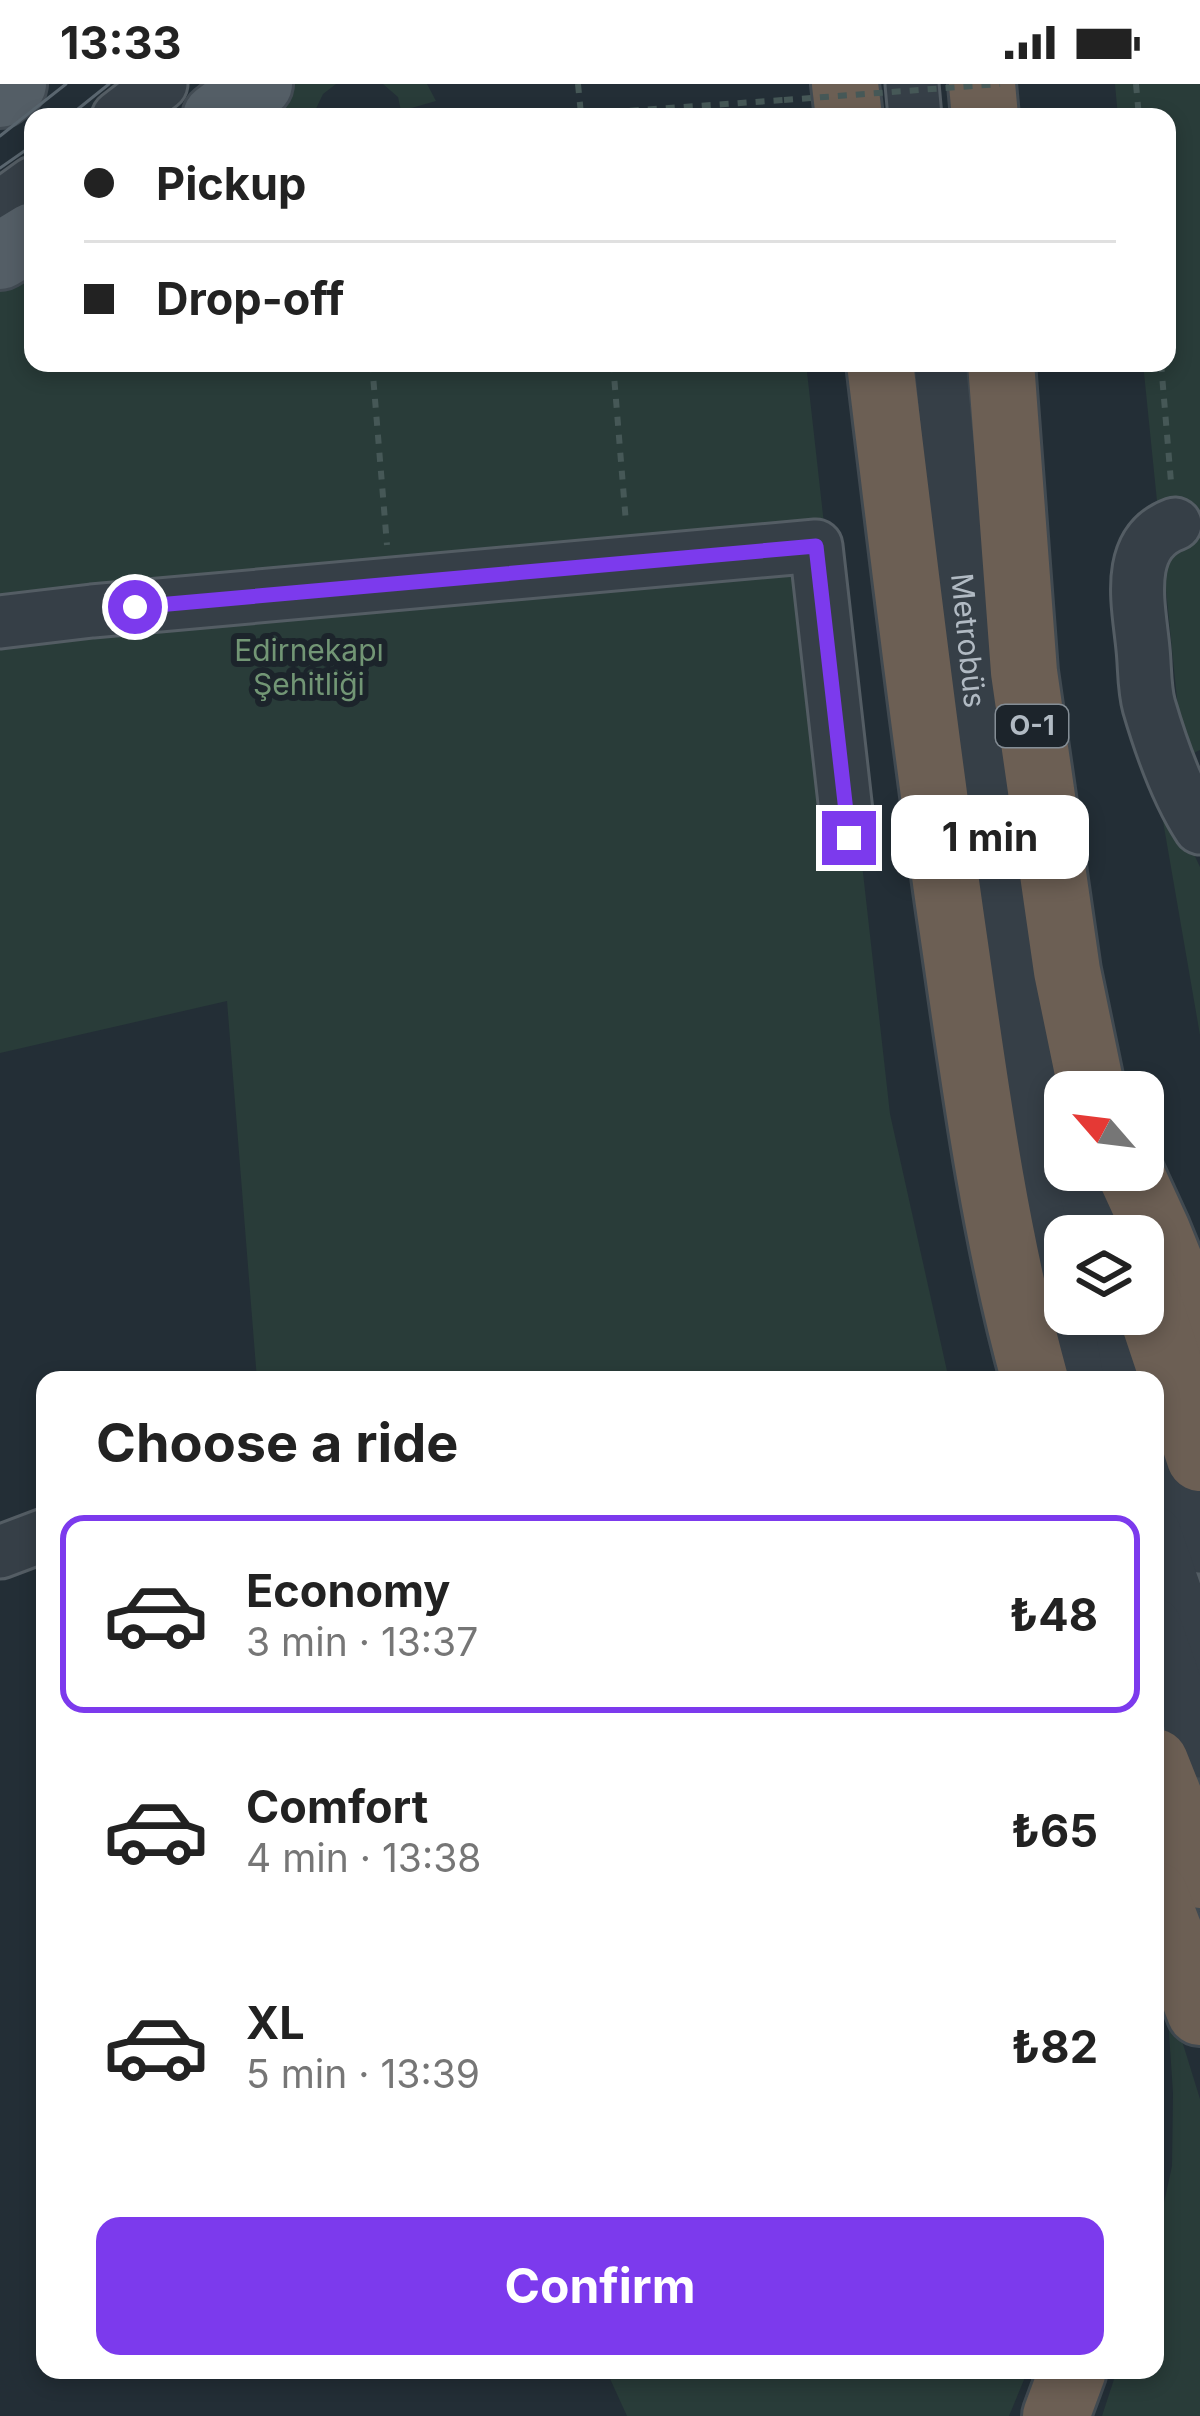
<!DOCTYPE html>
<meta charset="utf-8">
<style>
:root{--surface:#fff;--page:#f2f2f2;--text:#222;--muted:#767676;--line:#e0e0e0;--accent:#7c3aed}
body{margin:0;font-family:Inter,sans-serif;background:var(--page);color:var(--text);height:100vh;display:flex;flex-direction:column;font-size:45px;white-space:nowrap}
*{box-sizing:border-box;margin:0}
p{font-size:39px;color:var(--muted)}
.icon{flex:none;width:66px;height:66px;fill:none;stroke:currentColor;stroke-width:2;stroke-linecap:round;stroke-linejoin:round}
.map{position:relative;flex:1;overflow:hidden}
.details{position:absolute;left:36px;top:1287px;width:1128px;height:1008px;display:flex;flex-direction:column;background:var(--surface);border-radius:24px;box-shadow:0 6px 18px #0003}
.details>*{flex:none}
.hud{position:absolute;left:24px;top:24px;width:1152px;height:264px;border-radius:24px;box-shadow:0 6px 18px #0003;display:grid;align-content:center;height:264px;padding:0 60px;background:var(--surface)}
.needle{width:78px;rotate:298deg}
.controls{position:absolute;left:1044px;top:987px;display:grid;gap:24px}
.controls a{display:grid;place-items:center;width:120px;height:120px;border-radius:24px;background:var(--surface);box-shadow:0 6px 18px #0003;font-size:60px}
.end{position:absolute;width:54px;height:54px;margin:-27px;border:15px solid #7c3aed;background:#fff;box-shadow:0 0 0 6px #fff}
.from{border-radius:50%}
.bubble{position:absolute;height:84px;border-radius:24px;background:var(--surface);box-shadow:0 6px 18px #0003;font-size:39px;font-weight:700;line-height:84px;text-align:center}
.hud b{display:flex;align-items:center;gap:42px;height:114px;font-size:45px}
.hud b+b{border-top:3px solid var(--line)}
.hud i{width:30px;height:30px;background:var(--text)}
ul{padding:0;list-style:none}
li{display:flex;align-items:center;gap:36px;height:198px;margin:0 24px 18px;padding:0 36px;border:6px solid transparent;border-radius:24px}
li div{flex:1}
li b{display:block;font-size:45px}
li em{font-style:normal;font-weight:700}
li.current{border-color:var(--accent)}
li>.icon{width:108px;height:108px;stroke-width:1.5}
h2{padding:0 60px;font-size:54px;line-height:144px}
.cta{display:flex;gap:24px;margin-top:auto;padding:24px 60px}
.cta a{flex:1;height:138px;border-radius:24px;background:var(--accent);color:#fff;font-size:48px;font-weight:700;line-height:138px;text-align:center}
.status{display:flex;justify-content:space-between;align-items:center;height:84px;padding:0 60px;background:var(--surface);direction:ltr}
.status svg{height:33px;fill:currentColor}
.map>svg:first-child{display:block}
.green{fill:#293c39}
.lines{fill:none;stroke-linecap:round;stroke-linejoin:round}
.minor-casing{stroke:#545d64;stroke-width:57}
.major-casing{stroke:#424b53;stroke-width:72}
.highway-casing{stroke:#414a51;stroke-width:72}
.path{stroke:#465857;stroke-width:6;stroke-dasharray:9 9;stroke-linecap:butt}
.minor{stroke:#363f47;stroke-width:51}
.major{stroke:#545e66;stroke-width:66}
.highway{stroke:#6c5f54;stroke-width:66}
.tram{stroke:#5a666f;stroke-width:3}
.path-bridge{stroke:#465857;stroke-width:6;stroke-dasharray:9 9;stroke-linecap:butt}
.route{stroke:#7c3aed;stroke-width:15}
.labels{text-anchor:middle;stroke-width:12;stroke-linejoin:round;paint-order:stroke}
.shield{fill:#1c242b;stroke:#848d95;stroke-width:3}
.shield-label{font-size:27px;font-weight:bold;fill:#b1bac3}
.street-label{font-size:30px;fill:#b1bac3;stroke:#1c242b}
.park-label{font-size:30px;fill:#729675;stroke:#1c242b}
</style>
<div class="status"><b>13:33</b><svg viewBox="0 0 49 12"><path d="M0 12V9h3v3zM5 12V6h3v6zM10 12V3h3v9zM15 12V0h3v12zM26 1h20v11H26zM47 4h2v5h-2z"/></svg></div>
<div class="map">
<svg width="1200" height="2332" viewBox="0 0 1200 2332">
<rect width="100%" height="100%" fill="#232e36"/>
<g class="green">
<path d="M292 0H336L323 10 312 33H282L281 24Z"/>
<path d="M383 0H427L436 17 401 27 398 13Z"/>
<path d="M1115 0H1200V666L1183 674 1143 279H1167V33H1118Z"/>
<path d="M33 173V279H806L890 1030 949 1296H257L227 917 0 969V193Z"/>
<path d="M1154 685 1200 783V951Z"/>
<path d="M1166 1905 1200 2015V2332H1102L1117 2286H1155V2160L1172 2082 1173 2009Z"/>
<path d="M606 2286H1028L1009 2332H627Z"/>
</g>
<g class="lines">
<g class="minor-casing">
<g id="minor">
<path d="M912 0 915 33"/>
<path d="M118 33 161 0"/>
<path d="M0 123 33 99"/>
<path id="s1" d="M940 279 980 679 1054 1144 1065 1187"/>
<path d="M1175 440C1123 459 1139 522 1143 565 1145 584 1144 604 1149 622 1161 663 1177 709 1200 744"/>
<path d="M0 538 92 527 816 462 849 754"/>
<path d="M1079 1086 1098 1152"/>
<path d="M1076 1230 1088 1296"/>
<path d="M1118 1230 1130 1296"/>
<path d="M1157 1337 1200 1463"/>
<path d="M1155 1448 1200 1577"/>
<path d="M0 1468 45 1451"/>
<path d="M1155 1540 1200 1668"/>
</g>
</g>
<g class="major-casing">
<g id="major">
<path d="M0 10 13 0"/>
<path d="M216 33 259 0"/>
<path d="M0 172 33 152"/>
</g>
</g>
<g class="highway-casing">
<g id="highway">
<path d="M845 0 849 33"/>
<path d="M982 0 985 33"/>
<path d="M880 279C904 478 928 677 957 875 977 1016 997 1159 1035 1296"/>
<path d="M1001 279 1024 588 1067 887 1092 1008"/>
<path d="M1129 1086 1157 1147 1200 1253"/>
<path d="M1143 1203 1200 1374"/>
<path d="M1155 1678 1200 1791"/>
<path d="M1155 1811 1200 1928"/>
<path d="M1056 2332 1073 2286"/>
</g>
</g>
<g class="path">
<path d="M578 0 581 30"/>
<path d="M1136 0 1139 33"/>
<path d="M577 33 581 30 784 16"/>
<path d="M372 279 387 461"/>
<path d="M613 279 626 439"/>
<path d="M1161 279 1171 398"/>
</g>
<use href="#minor" class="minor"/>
<use href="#major" class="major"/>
<use href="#highway" class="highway"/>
<g class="tram">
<path d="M68 33 109 0"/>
<path d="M0 52 66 0"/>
<path d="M0 84 33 61"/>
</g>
<path class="path-bridge" d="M784 16 1000 0"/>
</g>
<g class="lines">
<path class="route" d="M135 523 816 462 849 754"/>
</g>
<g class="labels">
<rect class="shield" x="996" y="621" width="72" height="42" rx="9"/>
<g class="shield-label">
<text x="1032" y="651">O-1</text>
</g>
<g class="street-label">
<text dy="10" stroke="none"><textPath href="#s1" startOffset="279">Metrobüs</textPath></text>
</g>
<g class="park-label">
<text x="309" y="577">Edirnekapı<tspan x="309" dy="34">Şehitliği</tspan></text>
</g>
</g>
</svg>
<div class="controls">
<a><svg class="needle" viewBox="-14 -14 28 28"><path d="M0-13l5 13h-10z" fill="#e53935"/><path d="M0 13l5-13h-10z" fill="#767676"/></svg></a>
<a><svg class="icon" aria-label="layers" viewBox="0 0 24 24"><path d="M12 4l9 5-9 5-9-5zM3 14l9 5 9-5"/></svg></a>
</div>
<i class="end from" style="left:135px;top:523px"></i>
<i class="end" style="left:849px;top:754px"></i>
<div class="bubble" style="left:891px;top:711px;width:198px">1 min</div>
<div class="hud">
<b><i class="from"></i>Pickup</b>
<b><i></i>Drop-off</b>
</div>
<section class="details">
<h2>Choose a ride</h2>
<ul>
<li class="current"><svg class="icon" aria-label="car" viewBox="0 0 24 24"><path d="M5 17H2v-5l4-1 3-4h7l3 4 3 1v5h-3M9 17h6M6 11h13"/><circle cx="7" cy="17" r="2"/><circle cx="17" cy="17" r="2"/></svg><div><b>Economy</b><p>3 min · 13:37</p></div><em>₺48</em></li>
<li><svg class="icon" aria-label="car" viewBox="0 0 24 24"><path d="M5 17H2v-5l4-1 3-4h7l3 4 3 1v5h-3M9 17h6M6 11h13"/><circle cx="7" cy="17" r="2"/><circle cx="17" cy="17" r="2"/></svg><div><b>Comfort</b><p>4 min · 13:38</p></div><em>₺65</em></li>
<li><svg class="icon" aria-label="car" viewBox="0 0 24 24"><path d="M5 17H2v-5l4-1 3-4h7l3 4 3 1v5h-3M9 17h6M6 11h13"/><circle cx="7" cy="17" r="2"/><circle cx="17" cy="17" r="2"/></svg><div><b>XL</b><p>5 min · 13:39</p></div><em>₺82</em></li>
</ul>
<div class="cta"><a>Confirm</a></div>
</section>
</div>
